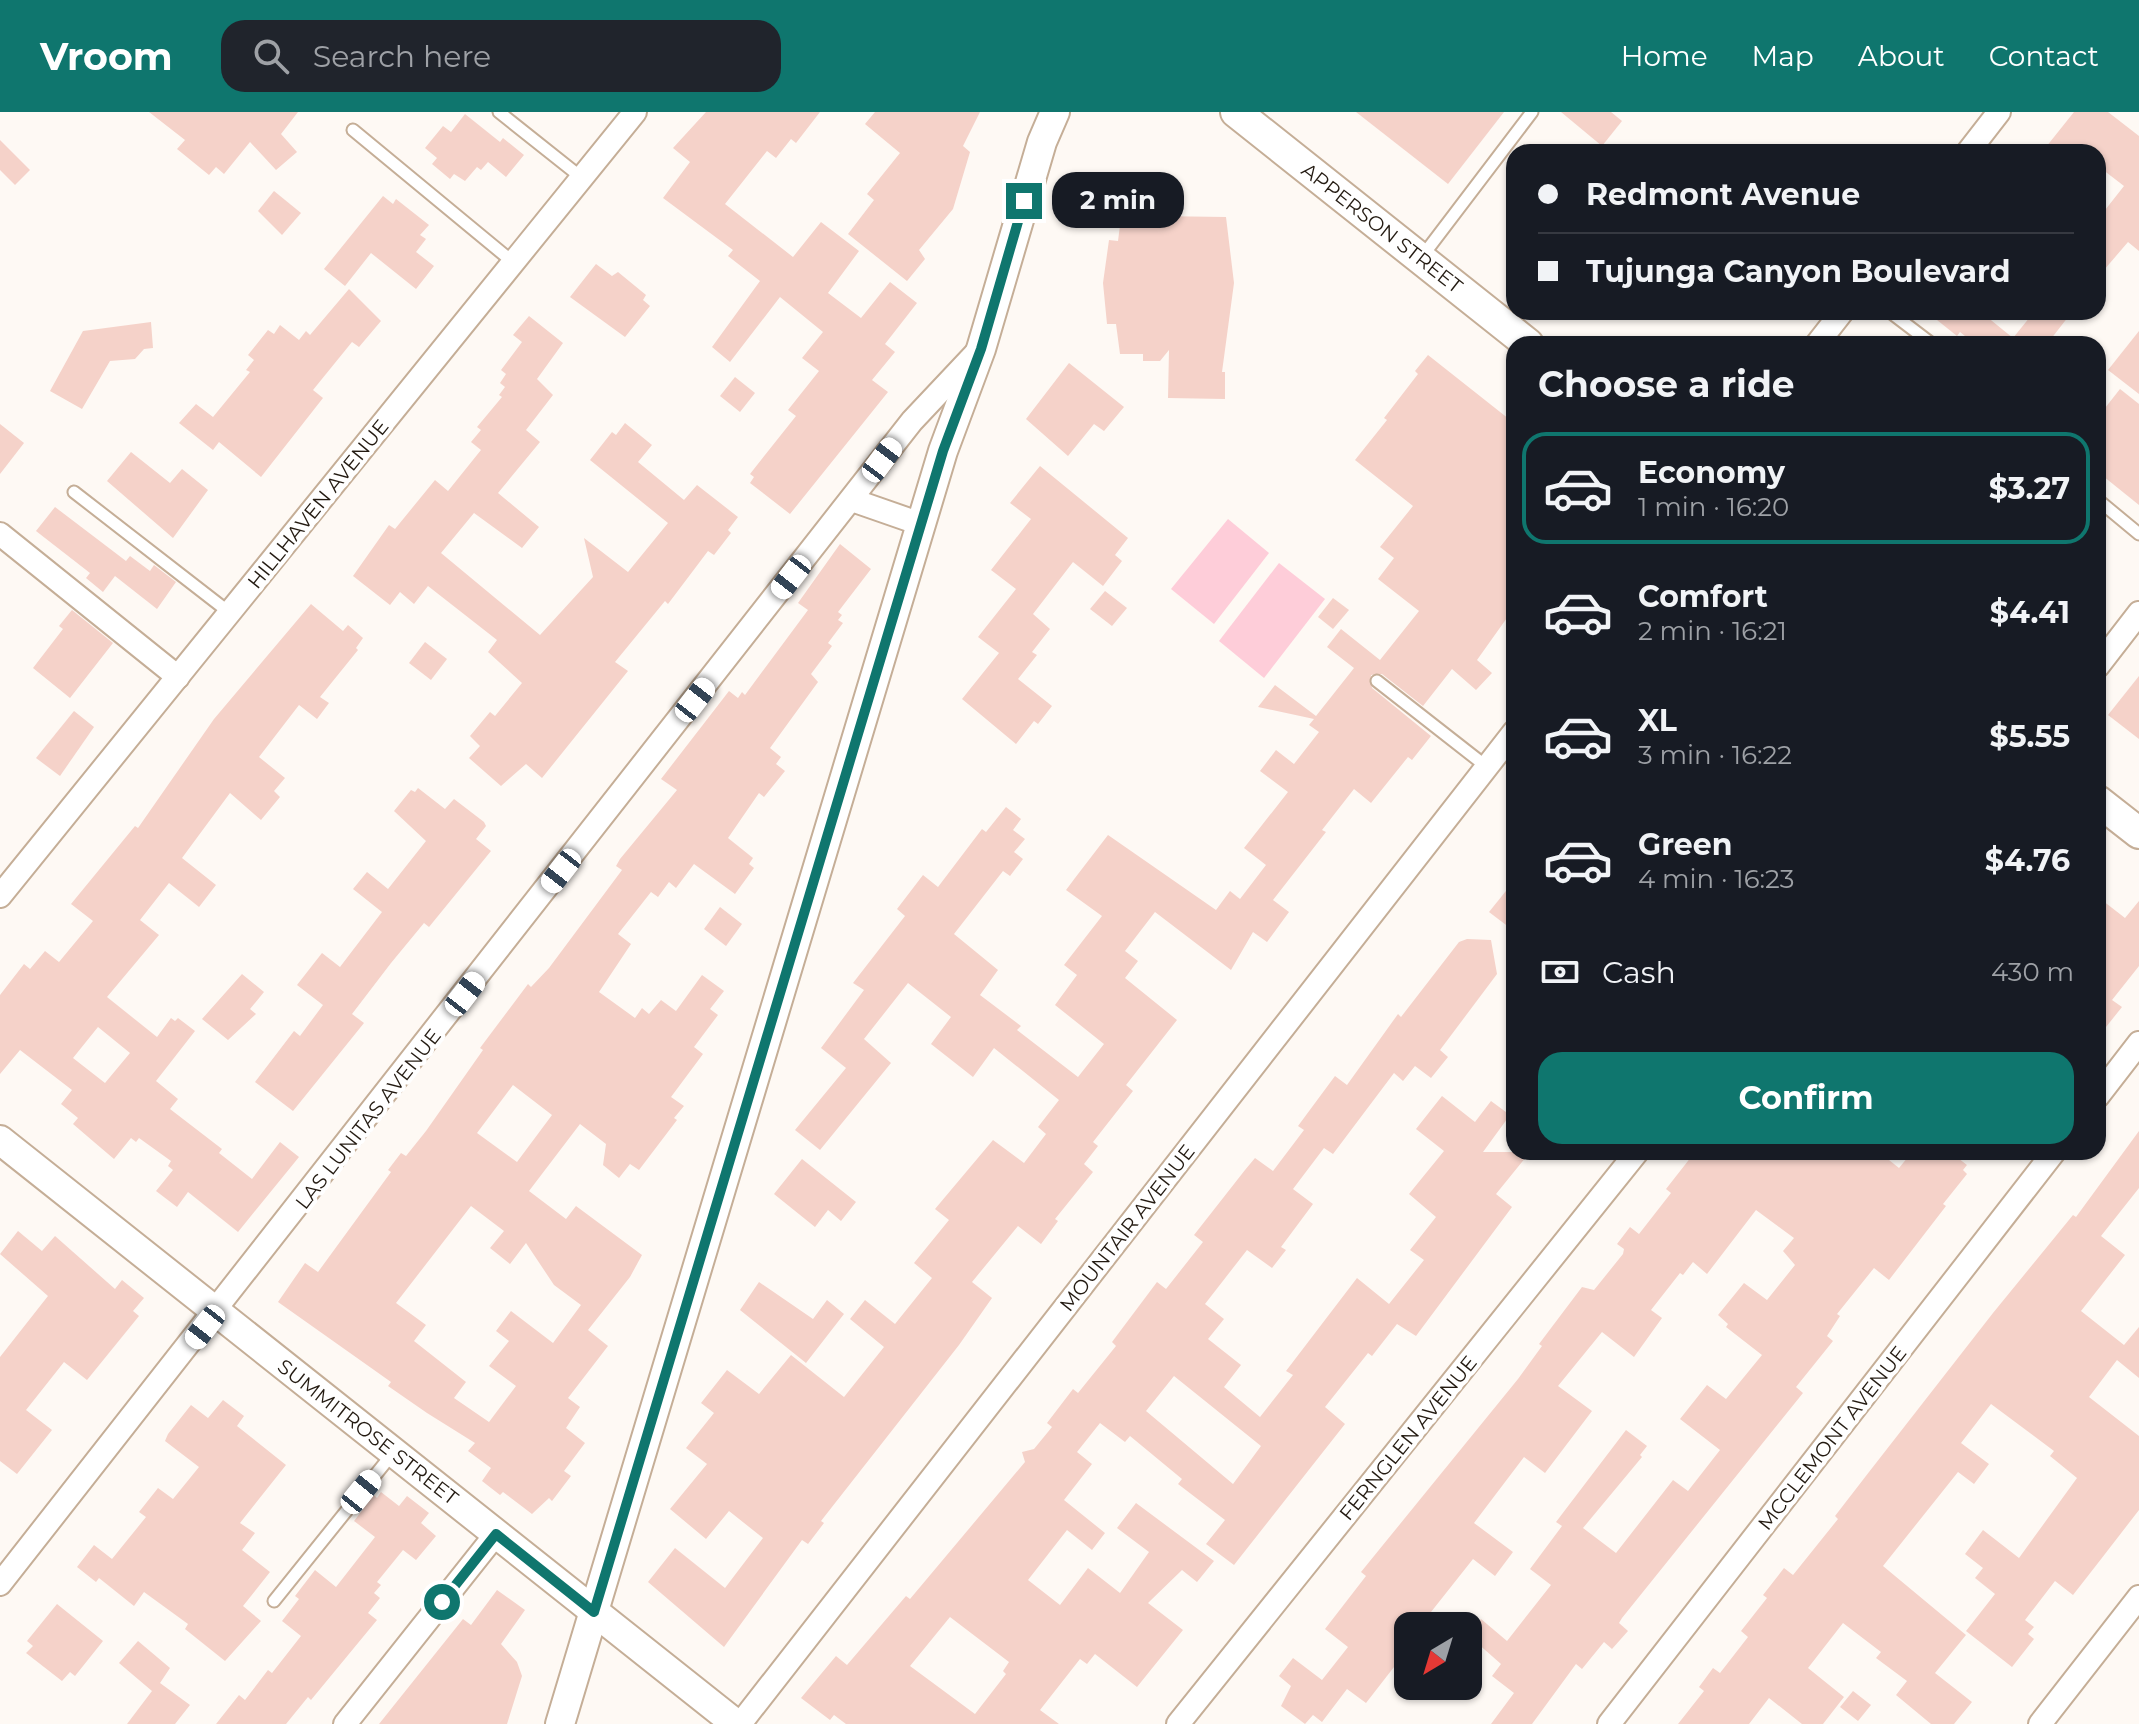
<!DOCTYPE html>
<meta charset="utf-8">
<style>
:root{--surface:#171b24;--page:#20242c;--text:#f1f3f6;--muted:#9ea1a6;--line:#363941;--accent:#0f766e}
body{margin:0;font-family:Montserrat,sans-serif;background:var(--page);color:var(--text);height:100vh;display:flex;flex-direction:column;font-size:30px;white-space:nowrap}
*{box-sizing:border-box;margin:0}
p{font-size:26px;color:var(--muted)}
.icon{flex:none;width:44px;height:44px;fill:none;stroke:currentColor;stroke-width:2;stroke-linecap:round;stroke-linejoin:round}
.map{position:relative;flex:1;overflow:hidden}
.sheet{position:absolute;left:1506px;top:224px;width:600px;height:824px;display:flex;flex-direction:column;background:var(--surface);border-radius:24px;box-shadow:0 2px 6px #0004}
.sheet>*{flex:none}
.top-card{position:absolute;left:1506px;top:32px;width:600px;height:176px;border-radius:24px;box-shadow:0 2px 6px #0004;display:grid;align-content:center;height:176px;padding:0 32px;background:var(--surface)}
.needle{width:52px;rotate:218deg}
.buttons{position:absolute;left:1394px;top:1500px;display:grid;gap:16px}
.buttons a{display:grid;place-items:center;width:88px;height:88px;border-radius:16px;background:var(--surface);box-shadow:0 2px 6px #0004;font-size:40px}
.end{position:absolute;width:36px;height:36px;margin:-18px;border:10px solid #0f766e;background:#fff;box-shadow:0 0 0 4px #fff}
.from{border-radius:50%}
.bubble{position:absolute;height:56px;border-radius:24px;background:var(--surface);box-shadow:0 2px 6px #0004;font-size:26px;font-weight:700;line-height:56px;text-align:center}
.car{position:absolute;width:24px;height:48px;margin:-24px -12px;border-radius:10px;box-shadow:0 0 6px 2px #0007;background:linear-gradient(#fff 24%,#345 0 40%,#fff 0 76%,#345 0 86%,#fff 0)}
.top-card b{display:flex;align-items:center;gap:28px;height:76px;font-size:30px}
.top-card b+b{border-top:2px solid var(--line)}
.top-card i{width:20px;height:20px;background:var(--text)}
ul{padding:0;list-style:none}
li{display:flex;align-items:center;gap:24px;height:112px;margin:0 16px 12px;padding:0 16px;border:4px solid transparent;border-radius:24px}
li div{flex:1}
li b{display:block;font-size:30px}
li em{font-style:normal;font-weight:700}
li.active{border-color:var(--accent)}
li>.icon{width:72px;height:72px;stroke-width:1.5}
h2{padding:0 32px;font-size:36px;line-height:96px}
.pay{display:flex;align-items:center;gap:20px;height:88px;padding:0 32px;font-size:30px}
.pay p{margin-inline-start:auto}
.primary-button{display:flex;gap:16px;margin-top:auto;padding:16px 32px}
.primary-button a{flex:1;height:92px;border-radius:24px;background:var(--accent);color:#fff;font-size:32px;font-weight:700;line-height:92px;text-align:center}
header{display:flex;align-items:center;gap:48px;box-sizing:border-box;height:112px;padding:0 40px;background:var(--accent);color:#fff}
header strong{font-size:38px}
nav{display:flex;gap:44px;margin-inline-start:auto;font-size:28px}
.search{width:560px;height:72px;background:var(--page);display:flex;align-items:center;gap:20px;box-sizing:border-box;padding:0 28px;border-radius:24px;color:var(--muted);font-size:30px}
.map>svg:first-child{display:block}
.green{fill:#fecdd9}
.building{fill:#f5d2c9;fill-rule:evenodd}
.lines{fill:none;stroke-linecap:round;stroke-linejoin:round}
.service-casing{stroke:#c5ae97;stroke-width:15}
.minor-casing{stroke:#c5ae97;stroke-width:26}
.tertiary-casing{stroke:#c5ae97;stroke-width:32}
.secondary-casing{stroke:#c5ae97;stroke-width:34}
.service{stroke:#fff;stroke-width:11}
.minor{stroke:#fff;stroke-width:22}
.tertiary{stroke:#fff;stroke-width:28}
.secondary{stroke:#fff;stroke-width:30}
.route{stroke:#0f766e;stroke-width:10}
.labels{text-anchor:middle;stroke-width:8;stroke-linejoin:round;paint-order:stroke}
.street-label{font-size:20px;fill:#231a11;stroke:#fff}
</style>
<header>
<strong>Vroom</strong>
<div class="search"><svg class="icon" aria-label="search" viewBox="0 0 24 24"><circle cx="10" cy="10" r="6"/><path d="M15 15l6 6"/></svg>Search here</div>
<nav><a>Home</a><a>Map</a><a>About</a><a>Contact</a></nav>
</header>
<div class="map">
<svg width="2139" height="1612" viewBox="0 0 2139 1612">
<rect width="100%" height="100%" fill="#fef9f4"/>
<g class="green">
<path d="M1228 407 1269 441 1214 512 1171 477Z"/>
<path d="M1279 451 1325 487 1264 566 1219 529Z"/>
</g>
<g class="building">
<path d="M149 0H298L281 22 297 40 276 58 250 30 224 62 216 55 209 63 177 37 185 28Z"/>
<path d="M706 0H820L796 31 791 27 776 46 767 39 725 92 793 145 821 110 859 139 828 181 861 206 890 170 917 191 885 232 895 240 872 268 888 280 790 402 750 371 754 365 750 362 796 304 788 298 819 259 802 246 823 220 780 185 730 250 712 235 760 169 728 144 733 138 663 86 690 50 673 36Z"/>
<path d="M875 0H980L963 34 970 40 953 97 919 138 925 147 907 169 848 122 874 88 867 82 900 41 865 12Z"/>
<path d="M1356 0H1504L1448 72Z"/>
<path d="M1561 0H1611L1622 9 1602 34Z"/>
<path d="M2074 0H2108L2139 24V139L2128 130 2098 165V107L2124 74 2098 54V40H2042Z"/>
<path d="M465 2 500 30 503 26 524 43 506 65 488 50 481 58 477 55 465 69 454 62 450 67 432 52 437 46 425 36 443 14 451 20Z"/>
<path d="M0 28 30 58 15 73 0 58Z"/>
<path d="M274 79 301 101 282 123 258 99Z"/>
<path d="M383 84 393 92 396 87 429 113 420 123 426 127 416 140 434 154 416 177 371 141 345 174 324 157Z"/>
<path d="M1122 98H1157L1156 104 1226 105 1234 171 1222 260H1225V287L1168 286 1169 238 1160 249H1143V242H1120L1116 212H1107L1103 171 1109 128 1118 129Z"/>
<path d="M596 152 612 164 618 160 646 183 643 188 650 194 625 225 570 185Z"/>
<path d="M349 177 381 209 359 235 352 230 313 278 323 286 261 365 219 330 213 338 179 311 196 292 213 305 250 260 246 258 254 248 248 243 268 218 274 222 280 213 299 228 306 219 310 223Z"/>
<path d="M1927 200H1981L2013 226 2034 200H2072L2047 232H1975L1960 220 1957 224Z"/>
<path d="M529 204 563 231 537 267 553 283 526 318 540 330 498 381 539 415 522 436 474 401 441 441 540 523 593 465 584 426 628 460 668 411 590 348 612 320 616 323 625 311 652 333 638 350 684 388 697 373 738 405 728 418 731 421 714 443 708 439 668 492 665 489 615 550 628 559 542 666 526 652 501 674 469 646 480 634 470 624 490 600 495 604 522 571 488 540 497 528 428 474 414 492 400 480 390 493 353 464 389 413 395 417 435 368 448 379 481 338 471 330 481 318 477 315 502 285 499 283 505 275 500 271 506 262 501 258 522 230 513 223Z"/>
<path d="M151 210 153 236 144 237 135 247 110 249 82 297 50 279 83 219Z"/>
<path d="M2139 219V282L2108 258Z"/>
<path d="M1428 243 1514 311V496L1477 548 1492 561 1476 578 1452 557 1423 594 1382 562 1371 563 1372 576 1431 624 1412 648 1408 645 1371 691 1354 677 1322 718 1326 720 1273 788 1289 800 1267 830 1253 820 1231 858 1155 800 1125 839 1138 849 1125 866 1177 908 1126 973 1133 979 1093 1030 1098 1034 1084 1052 1093 1060 1055 1107 1058 1109 1041 1132 1018 1114 972 1170 992 1186 959 1233 821 1409 824 1411 808 1432 802 1428 724 1535 648 1470 675 1436 725 1476 763 1426 729 1399 706 1427 670 1397 707 1352 686 1336 714 1301 701 1291 727 1258 759 1282 791 1243 844 1285 884 1235 850 1207 865 1188 895 1212 932 1166 914 1151 949 1108 935 1097 993 1028 1024 1051 1046 1022 1038 1015 1059 988 994 936 973 965 931 932 951 905 908 871 864 927 891 951 820 1038 795 1018 846 956 821 936 864 878 853 871 905 804 897 797 923 763 938 775 982 717 986 720 1006 695 1021 707 1013 718 1025 727 1014 740 1023 747 1010 764 1003 759 954 822 998 858 980 883 1021 914 1017 918 1078 965 1104 932 1055 893 1077 863 1064 853 1102 804 1066 778 1075 766 1108 723 1216 798 1230 779 1240 787 1266 753 1244 736 1288 680 1260 659 1276 638 1294 652 1319 620 1309 613 1314 607 1258 595 1275 573 1316 604 1354 556 1327 535 1341 517 1380 548 1419 499 1378 467 1394 446 1380 435 1413 394 1355 348 1387 308 1384 306 1418 262 1415 259Z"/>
<path d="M1069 251 1124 295 1104 319 1094 312 1068 344 1026 307Z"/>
<path d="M735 265 755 281 740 300 720 284Z"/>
<path d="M2120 277 2139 292V393L2098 360V305Z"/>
<path d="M0 312 24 331 0 362Z"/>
<path d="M131 340 170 371 182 357 208 378 173 426 107 369Z"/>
<path d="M1040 354 1128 426 1115 443 1122 449 1103 474 1073 450 1033 502 1050 517 1032 540 1037 543 1018 567 1052 594 1038 612 1034 609 1016 632 962 587 999 541 978 525 1016 477 991 458 1031 407 1010 391Z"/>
<path d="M55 395 126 449 130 444 150 459 154 453 176 470 157 497 115 464 103 480 86 466 90 461 36 419Z"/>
<path d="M840 432 871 457 838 500 842 503 838 508 843 511 828 531 832 534 811 562 818 570 770 636 781 645 776 652 785 659 764 685 759 681 728 726 753 746 749 752 754 756 735 782 694 752 676 776 669 770 658 785 651 780 618 822 631 832 599 880 635 906 642 896 649 902 661 888 676 899 702 863 724 879 710 897 718 903 694 935 703 942 671 985 684 994 674 1006 677 1008 639 1058 630 1052 619 1066 603 1053 606 1032 580 1012 529 1079 566 1107 576 1094 642 1143 630 1165 588 1218 608 1234 568 1286 580 1295 566 1316 585 1331 564 1359 571 1364 552 1389 549 1386 532 1402 503 1380 500 1383 482 1369 491 1356 468 1339 475 1331 427 1301 388 1274 391 1270 278 1190 305 1151 318 1160 391 1060 388 1058 401 1041 406 1044 426 1019 483 938 480 936 528 872 531 875 549 856 622 758 616 754 620 747 677 678 661 667 729 579 738 586 742 580 745 583 808 498 798 491ZM513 973 552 1003 517 1050 477 1021ZM471 1094 504 1119 490 1136 510 1152 526 1131 554 1173 581 1193 553 1231 511 1199 496 1219 509 1229 489 1254 516 1274 489 1310 454 1286 466 1270 414 1229 426 1213 396 1191Z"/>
<path d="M1105 479 1127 496 1112 514 1090 497Z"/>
<path d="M1333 486 1349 498 1333 517 1318 505Z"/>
<path d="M311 492 343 519 348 513 363 526 356 536 358 538 320 585 329 591 317 607 299 593 259 645 285 666 274 679 280 685 261 708 230 681 182 746 216 773 199 795 169 771 140 808 159 823 107 885 157 925 171 906 175 909 178 906 195 919 156 969 178 987 170 997 222 1037 219 1041 252 1067 280 1030 299 1045 238 1120 188 1080 177 1095 156 1079 173 1058 168 1054 171 1049 139 1026 136 1030 131 1026 114 1047 94 1030 73 1012 78 1006 61 992 72 978 20 938 0 962V883L24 852 30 857 45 839 59 850 93 809 71 792 135 714 138 716 214 607ZM98 915 130 941 105 971 73 946Z"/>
<path d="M72 498 113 531 70 586 33 556 63 517 59 514Z"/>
<path d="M425 530 447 547 431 568 409 551Z"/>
<path d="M2139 564V627L2108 603Z"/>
<path d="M74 599 94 615 60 664 36 646Z"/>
<path d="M418 676 445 697 454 687 484 710 486 714 476 727 491 739 429 815 424 811 391 851 352 902 364 911 293 999 255 970 294 919 300 924 323 893 297 873 322 841 340 855 382 800 353 777 367 760 388 777 426 729 394 699 411 678 415 680Z"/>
<path d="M1514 769V819L1489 800Z"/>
<path d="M2098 785 2125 806 2139 789V854L2112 888 2122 895 2098 925Z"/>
<path d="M720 795 742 812 726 834 704 817Z"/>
<path d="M1467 827 1491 828 1497 862 1440 938 1448 945 1431 966 1415 954 1403 969 1394 961 1333 1042 1324 1036 1293 1077 1313 1092 1281 1135 1286 1138 1272 1156 1247 1138 1205 1192 1224 1207 1208 1227 1241 1253 1224 1275 1260 1305 1293 1263 1286 1259 1357 1166 1389 1192 1424 1148 1410 1138 1436 1105 1409 1082 1444 1039 1416 1017 1442 984 1475 1010 1491 989 1510 1003 1483 1040H1530L1496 1082 1512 1095 1416 1224 1397 1212 1372 1244 1368 1241 1325 1295 1345 1312 1234 1453 1206 1432 1225 1408 1178 1372 1182 1367 1130 1324 1125 1330 1100 1311 1077 1340 1092 1352 1064 1388 1105 1421 1092 1438 1067 1418 1028 1468 1060 1493 1088 1456 1120 1481 1149 1440 1117 1416 1136 1391 1214 1449 1197 1470 1182 1458 1148 1491 1183 1518 1137 1575 1095 1542 1087 1552 1080 1547 1040 1598 1059 1612H846L834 1603 830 1608 801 1586 836 1544 847 1553 906 1484 910 1487 1025 1350 1022 1340 1034 1337 1052 1315 1047 1311 1073 1277 1078 1281 1116 1234 1112 1230 1157 1170 1166 1177 1203 1130 1194 1123 1245 1058 1255 1046 1273 1059 1304 1018 1298 1014 1335 964 1347 973 1398 902 1401 905 1459 830ZM1174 1264 1261 1334 1233 1372 1146 1299ZM950 1505 1009 1550 1003 1559 1006 1562 975 1602 910 1554Z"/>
<path d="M242 862 264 880 250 897 256 902 228 928 202 907Z"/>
<path d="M2139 1019V1076L2101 1124 2125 1143 2081 1199 2124 1233 2139 1215V1266L2117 1248 2089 1285 2139 1324V1398L2098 1451 2073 1483 2055 1469 2025 1508 2034 1515 2028 1522 2034 1527 2012 1555 1966 1519 1995 1482 1975 1466 1983 1456 1965 1442 1983 1418 2019 1446 2077 1366 2050 1344 2054 1339 1991 1292 1961 1331 1989 1352 1974 1372 1958 1360 1883 1454 1966 1523 1935 1561 1972 1590 1954 1612H1931L1896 1583 1907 1569 1876 1546 1881 1540 1843 1511 1808 1556 1844 1585 1823 1612H1802L1769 1586 1749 1612H1678L1704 1579 1699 1575 1713 1556 1720 1561 1748 1525 1741 1519 1767 1486 1763 1483 1784 1456 1793 1463 1838 1407 1835 1404 1869 1360 1993 1201 2073 1103 2076 1105Z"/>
<path d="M1695 1040H1879L1899 1056 1912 1040H1950L1967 1053 1963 1058 1967 1062 1943 1092 1946 1094 1889 1168 1874 1156 1837 1202 1840 1204 1827 1224 1833 1229 1796 1275 1803 1281 1622 1506 1619 1511 1628 1519 1612 1537 1604 1530 1582 1557 1576 1552 1532 1612H1491L1514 1581 1492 1564 1501 1552 1468 1523 1481 1507 1507 1529 1551 1473 1530 1457 1562 1414 1556 1410 1626 1318 1647 1334 1640 1343 1642 1345 1583 1416 1616 1441 1673 1368 1688 1379 1720 1338 1680 1307 1707 1273 1726 1287 1762 1243 1726 1215 1728 1212 1718 1203 1744 1171 1767 1188 1795 1153 1783 1139 1794 1126 1756 1098 1707 1162 1693 1150 1683 1163 1680 1161 1651 1198 1662 1206 1634 1245 1602 1220 1558 1274 1592 1299 1545 1361 1524 1345 1474 1411 1513 1440 1495 1464 1473 1447 1431 1500 1449 1514H1408V1537L1366 1591 1347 1577 1322 1610 1313 1603 1305 1612 1281 1594 1291 1574 1279 1564 1293 1546 1322 1568 1348 1535 1325 1517 1366 1464 1361 1460 1518 1267 1542 1234 1539 1232 1582 1175 1594 1178 1623 1142 1624 1137 1617 1132 1630 1115 1639 1122 1671 1081 1666 1077Z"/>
<path d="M802 1047 856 1090 841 1109 828 1098 815 1115 774 1082Z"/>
<path d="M18 1119 42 1139 55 1124 115 1177 122 1168 144 1186 133 1199 139 1204 87 1268 64 1250 26 1298 52 1318 17 1362 0 1349V1245L48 1184 0 1142Z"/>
<path d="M759 1170 813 1207 827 1188 844 1202 806 1251 740 1198Z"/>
<path d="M223 1288 244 1304 237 1314 286 1353 240 1411 255 1421 242 1438 270 1460 243 1494 261 1509 225 1549 185 1517 188 1512 144 1480 134 1494 99 1466 96 1470 77 1455 94 1433 112 1447 146 1405 139 1400 158 1376 173 1387 199 1355 165 1329 168 1322 191 1293 208 1306Z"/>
<path d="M381 1380 399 1394 407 1384 429 1401 421 1411 436 1424 416 1448 403 1438 377 1470 381 1473 374 1481 380 1486 368 1501 377 1508 311 1588 308 1585 286 1612H216L239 1583 245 1588 268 1558 272 1561 301 1524 282 1509 299 1487 295 1484 315 1458 336 1475 375 1425 354 1409 374 1383 377 1386Z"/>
<path d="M497 1478 525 1498 501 1532 517 1550 522 1564 507 1612H379L463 1507 471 1513Z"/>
<path d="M57 1492 103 1529 75 1564 70 1560 62 1569 26 1541 33 1534 27 1529Z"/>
<path d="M138 1529 170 1556 160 1571 190 1593 175 1612H127L152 1579 119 1551Z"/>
<path d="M1853 1579 1871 1593 1858 1609 1840 1595Z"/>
</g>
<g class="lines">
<g class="service-casing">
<g id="service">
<path d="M499 0 582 66"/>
<path d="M353 18 514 151"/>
<path d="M1421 146 1532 0"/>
<path d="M1890 200 1932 232"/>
<path d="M74 380 230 501"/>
<path d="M2098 388 2139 422"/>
<path d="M1377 569 1487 655"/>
<path d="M274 1489 393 1341"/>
</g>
</g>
<g class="minor-casing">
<g id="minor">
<path d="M1968 40 1999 0"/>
<path d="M1817 232 1842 200"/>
<path d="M852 388 921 412"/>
<path d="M0 422 178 565"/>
<path d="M2098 554 2139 501"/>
<path d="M0 784 635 0"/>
<path d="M2098 984 2139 931"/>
<path d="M0 1472 912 309 977 240"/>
<path d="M345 1612 496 1422"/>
<path d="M740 1612 1514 620"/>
<path d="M1178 1612 1637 1040"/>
<path d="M1609 1612 2054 1040"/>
<path d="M2040 1612 2139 1485"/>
</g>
</g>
<g class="tertiary-casing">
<g id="tertiary">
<path d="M0 1028 736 1612"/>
<path d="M560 1612 943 339 981 237 1042 30 1055 0"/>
</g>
</g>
<g class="secondary-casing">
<g id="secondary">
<path d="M1236 0 1528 232"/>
<path d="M2098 689 2139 721"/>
</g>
</g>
<use href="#service" class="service"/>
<use href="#minor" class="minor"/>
<use href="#tertiary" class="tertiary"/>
<use href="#secondary" class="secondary"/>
</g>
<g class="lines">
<path class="route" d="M442 1490 496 1422 594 1500 943 339 981 237 1024 89"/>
</g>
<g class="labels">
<g class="street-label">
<text transform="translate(1382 116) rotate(38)" y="7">APPERSON STREET</text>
<text transform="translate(318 392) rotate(-51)" y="7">HILLHAVEN AVENUE</text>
<text transform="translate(368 1007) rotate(-52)" y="7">LAS LUNITAS AVENUE</text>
<text transform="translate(1127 1116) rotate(-52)" y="7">MOUNTAIR AVENUE</text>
<text transform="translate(368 1320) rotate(38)" y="7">SUMMITROSE STREET</text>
<text transform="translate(1408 1326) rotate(-51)" y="7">FERNGLEN AVENUE</text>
<text transform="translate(1832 1326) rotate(-52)" y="7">MCCLEMONT AVENUE</text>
</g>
</g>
</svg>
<div class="buttons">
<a><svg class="needle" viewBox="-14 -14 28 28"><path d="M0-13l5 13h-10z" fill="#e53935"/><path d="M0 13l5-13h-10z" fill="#9ea1a6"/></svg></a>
</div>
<i class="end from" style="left:442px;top:1490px"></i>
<i class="end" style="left:1024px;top:89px"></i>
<div class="bubble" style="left:1052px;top:60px;width:132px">2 min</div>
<i class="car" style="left:882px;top:348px;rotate:37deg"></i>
<i class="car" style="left:791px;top:465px;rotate:218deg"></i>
<i class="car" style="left:695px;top:588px;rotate:38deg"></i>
<i class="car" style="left:561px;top:759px;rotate:218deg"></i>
<i class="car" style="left:465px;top:882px;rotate:38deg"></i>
<i class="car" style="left:205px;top:1215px;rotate:218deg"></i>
<i class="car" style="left:361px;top:1380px;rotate:39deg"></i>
<div class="top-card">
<b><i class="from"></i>Redmont Avenue</b>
<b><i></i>Tujunga Canyon Boulevard</b>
</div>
<section class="sheet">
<h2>Choose a ride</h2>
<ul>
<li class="active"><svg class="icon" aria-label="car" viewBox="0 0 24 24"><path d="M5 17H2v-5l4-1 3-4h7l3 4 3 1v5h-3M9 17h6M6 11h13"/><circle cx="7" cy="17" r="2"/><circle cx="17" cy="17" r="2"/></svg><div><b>Economy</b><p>1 min · 16:20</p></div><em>$3.27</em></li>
<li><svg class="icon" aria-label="car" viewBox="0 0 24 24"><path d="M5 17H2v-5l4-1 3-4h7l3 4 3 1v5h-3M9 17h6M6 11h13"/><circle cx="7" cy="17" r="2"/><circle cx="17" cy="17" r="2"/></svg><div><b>Comfort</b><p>2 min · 16:21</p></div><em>$4.41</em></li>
<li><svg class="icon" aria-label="car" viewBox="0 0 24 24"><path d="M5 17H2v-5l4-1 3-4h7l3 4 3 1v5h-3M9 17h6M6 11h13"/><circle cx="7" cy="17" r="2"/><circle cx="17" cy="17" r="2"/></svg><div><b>XL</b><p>3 min · 16:22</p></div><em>$5.55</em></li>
<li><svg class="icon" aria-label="car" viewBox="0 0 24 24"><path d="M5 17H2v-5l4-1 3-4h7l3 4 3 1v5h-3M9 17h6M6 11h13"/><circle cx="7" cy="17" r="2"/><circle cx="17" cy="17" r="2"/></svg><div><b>Green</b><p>4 min · 16:23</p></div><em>$4.76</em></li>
</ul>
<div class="pay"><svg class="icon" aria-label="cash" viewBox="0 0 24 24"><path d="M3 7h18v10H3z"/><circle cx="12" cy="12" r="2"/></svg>Cash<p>430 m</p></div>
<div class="primary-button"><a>Confirm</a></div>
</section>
</div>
